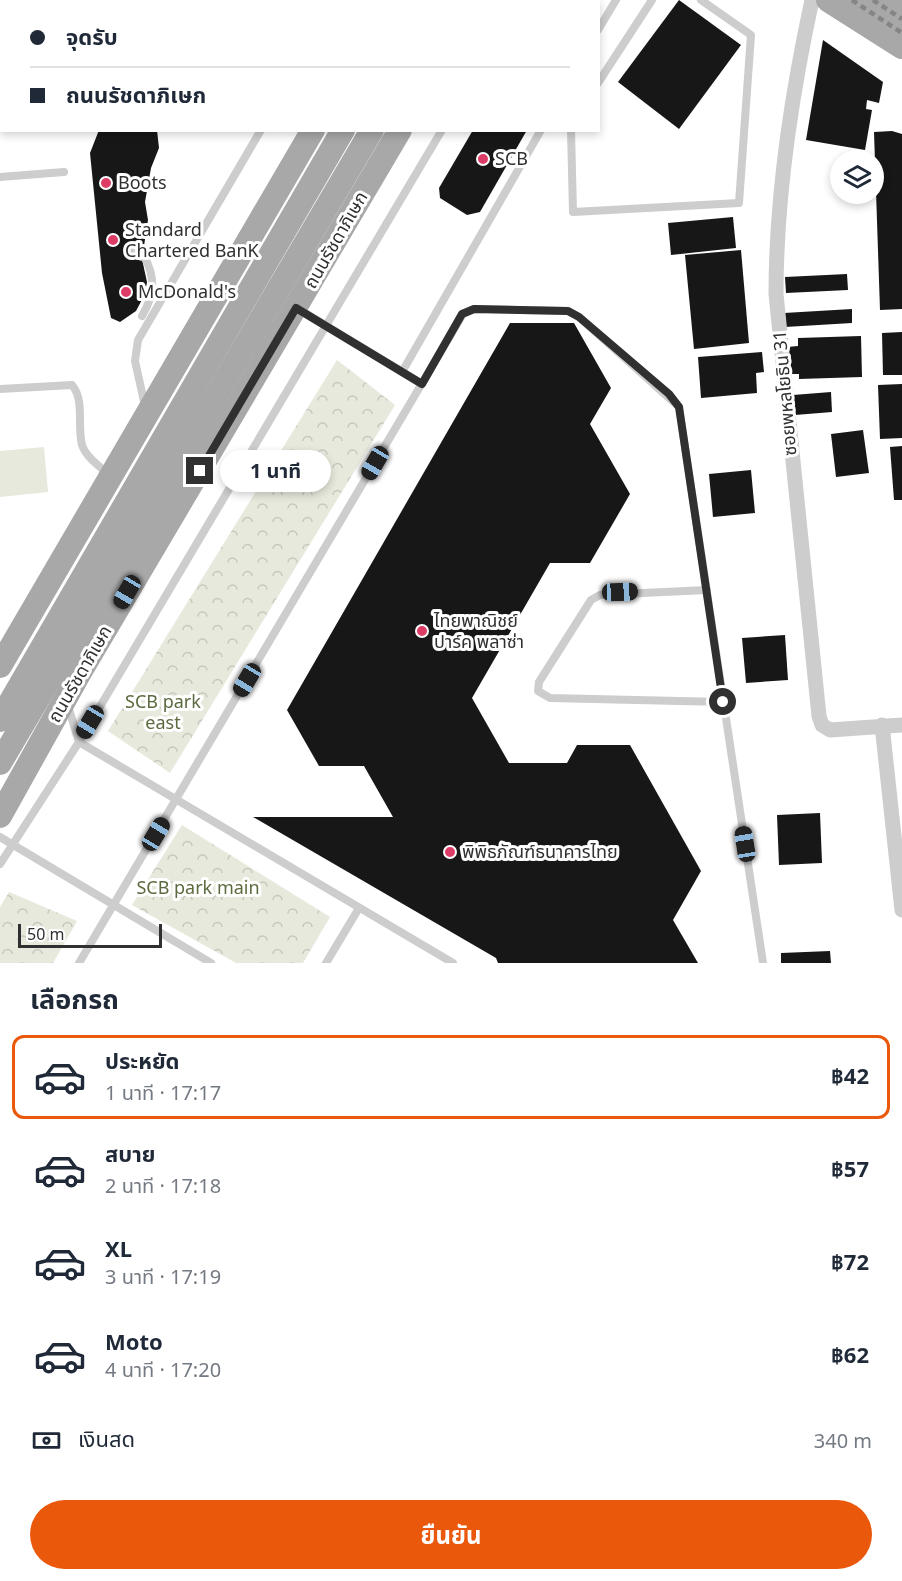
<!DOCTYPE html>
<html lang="th">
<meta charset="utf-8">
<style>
:root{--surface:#fff;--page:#f6f6f7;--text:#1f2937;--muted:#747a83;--line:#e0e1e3;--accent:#ea580c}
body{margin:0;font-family:"Noto Sans","Noto Sans Thai",sans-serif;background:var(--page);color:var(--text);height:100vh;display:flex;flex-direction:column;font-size:22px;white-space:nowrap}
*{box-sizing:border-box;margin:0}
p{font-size:20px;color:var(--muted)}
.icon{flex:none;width:33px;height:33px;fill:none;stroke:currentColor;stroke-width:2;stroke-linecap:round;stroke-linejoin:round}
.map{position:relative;height:963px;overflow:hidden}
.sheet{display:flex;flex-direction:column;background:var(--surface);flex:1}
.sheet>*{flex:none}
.hud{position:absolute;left:0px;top:0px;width:600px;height:132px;box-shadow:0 3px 9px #0003;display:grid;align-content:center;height:132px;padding:0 30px;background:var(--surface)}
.tools{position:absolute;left:830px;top:150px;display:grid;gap:12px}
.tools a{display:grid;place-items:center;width:54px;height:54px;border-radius:50%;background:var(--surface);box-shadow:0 3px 9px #0003;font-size:30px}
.scale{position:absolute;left:18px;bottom:15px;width:144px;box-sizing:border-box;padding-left:6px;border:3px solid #303030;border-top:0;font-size:16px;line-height:21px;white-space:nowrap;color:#303030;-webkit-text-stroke:4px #fff;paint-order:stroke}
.end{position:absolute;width:27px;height:27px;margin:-14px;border:8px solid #303030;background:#fff;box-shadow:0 0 0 3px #fff}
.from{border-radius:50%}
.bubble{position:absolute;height:42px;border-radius:21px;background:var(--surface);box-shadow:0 3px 9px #0003;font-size:20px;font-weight:700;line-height:42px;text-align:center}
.car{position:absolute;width:18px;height:36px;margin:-18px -9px;border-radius:8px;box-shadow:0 0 4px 2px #0007;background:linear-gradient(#222 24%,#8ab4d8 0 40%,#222 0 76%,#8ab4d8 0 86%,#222 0)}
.hud b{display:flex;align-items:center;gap:21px;height:57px;font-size:22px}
.hud b+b{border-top:2px solid var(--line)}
.hud i{width:15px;height:15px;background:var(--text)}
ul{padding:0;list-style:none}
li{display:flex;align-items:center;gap:18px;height:84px;margin:0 12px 9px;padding:0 18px;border:3px solid transparent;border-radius:12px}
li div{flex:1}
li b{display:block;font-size:22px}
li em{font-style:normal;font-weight:700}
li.on{border-color:var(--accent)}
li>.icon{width:54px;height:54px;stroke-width:1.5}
h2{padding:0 30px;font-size:27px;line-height:72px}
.pay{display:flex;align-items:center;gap:15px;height:66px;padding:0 30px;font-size:22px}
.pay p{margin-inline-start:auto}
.primary-button{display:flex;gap:12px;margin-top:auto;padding:12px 30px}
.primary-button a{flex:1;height:69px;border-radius:36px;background:var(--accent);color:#fff;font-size:24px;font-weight:700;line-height:69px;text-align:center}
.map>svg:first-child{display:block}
.grass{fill:#e6e9dc}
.forest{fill:url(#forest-crowns)}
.building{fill:#171717}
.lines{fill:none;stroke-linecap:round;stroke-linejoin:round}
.primary-tunnel{stroke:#d6d6d6;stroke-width:24;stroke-dasharray:24 12;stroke-linecap:butt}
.lane{stroke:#cdcdcd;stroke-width:8}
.street{stroke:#cdcdcd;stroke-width:15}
.primary{stroke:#a8a8a8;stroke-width:24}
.rail{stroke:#858585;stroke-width:4.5;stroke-dasharray:6 4.5;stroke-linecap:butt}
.route{stroke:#303030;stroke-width:8}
.poi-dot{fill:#dd3c67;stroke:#fff;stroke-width:2}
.labels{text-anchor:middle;stroke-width:6;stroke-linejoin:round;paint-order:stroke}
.poi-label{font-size:18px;fill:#303030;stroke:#fff;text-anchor:start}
.street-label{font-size:18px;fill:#303030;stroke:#fff}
.park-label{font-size:18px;fill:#5b6a3f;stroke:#fff}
</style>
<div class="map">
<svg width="902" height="963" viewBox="0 0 902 963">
<defs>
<pattern id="forest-crowns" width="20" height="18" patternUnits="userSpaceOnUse" patternTransform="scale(1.5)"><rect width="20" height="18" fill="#e6e9dc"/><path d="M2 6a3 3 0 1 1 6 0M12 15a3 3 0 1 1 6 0" fill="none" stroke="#c6c8bd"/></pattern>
</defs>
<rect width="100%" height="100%" fill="#fff"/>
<path class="grass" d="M44 447 48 492 0 497V451Z"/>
<g class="forest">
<path d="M337 360 395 405 170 773 108 731Z"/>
<path d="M182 825 330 917 303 963H236L132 905Z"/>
<path d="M9 892 77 921 53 963H0V907Z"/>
</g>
<g class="building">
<path d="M679 0 741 45 679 129 618 82Z"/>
<path d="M823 40 883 82 879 103 867 100 866 109 872 110 865 150 806 140Z"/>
<path d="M99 130H157L159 148 151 168 145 202 148 220 142 259 147 282 145 294 136 311 120 322 111 318 102 273 90 153Z"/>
<path d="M473 130H527L480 212 467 215 440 198 439 188Z"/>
<path d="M892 131 902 134V309L880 310 874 132Z"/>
<path d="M733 217 736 248 671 255 668 223Z"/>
<path d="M741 250 749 343 694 349 685 255Z"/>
<path d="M847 274 848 290 786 293 785 277Z"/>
<path d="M852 309V323L785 327 784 313Z"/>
<path d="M510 323H574L611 388 590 424 630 494 590 563H550L472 698 509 763H567L577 745H630L701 871 673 920 698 963H498L496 958 253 817H393L364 766H319L287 710Z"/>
<path d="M902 332V375H883L882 333Z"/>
<path d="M861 336 862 377 799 379V374H788L787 347 798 346V338Z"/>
<path d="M762 352 764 372 756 373 757 393 701 398 698 357Z"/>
<path d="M902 384V438L880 439 878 385Z"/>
<path d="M831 392 832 412 795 415 793 395Z"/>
<path d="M863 430 869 473 836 477 831 434Z"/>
<path d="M902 446V500H894L890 447Z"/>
<path d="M751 470 755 513 713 517 709 474Z"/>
<path d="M785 635 788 680 746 683 742 638Z"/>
<path d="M820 813 822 863 779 865 777 815Z"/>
<path d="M830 951 831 963H781V953Z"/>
</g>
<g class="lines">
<g class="primary-tunnel">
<path d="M417 2 418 0"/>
<path d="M447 2 448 0"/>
</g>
<g class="lane">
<path d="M215 0 217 2"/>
<path d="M519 2 520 0"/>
<path d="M598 30 616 0"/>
<path d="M598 83 652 0"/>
<path d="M571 130 573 212 739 203 751 35 701 0"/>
<path d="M0 177 64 172"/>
<path d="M134 247 136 255 145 258C156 279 154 295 142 316"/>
<path d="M297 308 422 384"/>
<path d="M402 372 541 130"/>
<path d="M0 389 72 385C85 400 77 427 82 445 86 457 99 466 108 474"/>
<path d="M145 406 135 361 138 340 261 130"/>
<path d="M707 590 600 595 591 600 539 682 538 691 550 698 723 702"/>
<path d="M68 706 79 742 453 963"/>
<path d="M0 837 211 963"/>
<path d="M0 864 79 742 442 130"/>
<path d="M79 963 463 314 474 309 568 311 579 317 679 407 763 963"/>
<path d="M326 963 359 908"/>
</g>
<g class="street">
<path d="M812 0C791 97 776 195 776 294L819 716 822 725 830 730 902 725"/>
<path d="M882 725 902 910"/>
</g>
<g class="primary">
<path d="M828 0 902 47"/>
<path d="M861 0 902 27"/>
<path d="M893 0 902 6"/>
<path d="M389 2 390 0"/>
<path d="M475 2 476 0"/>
<path d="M0 666 313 130"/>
<path d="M0 720 343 130"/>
<path d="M0 763 372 130"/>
<path d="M0 816 79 674 400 130"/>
</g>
<g class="rail">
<path d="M852 0 902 33"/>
<path d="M873 0 902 19"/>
</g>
</g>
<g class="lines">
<path class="route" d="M200 471 296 308 422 384 462 314 474 309 568 311 579 317 669 394 679 407 723 702"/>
</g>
<g class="poi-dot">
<circle cx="483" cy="159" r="6"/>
<circle cx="106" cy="183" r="6"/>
<circle cx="113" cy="240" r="6"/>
<circle cx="126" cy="292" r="6"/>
<circle cx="422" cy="631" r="6"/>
<circle cx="450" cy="852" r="6"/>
</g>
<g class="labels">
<g class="poi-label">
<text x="495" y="165">SCB</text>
<text x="118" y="189">Boots</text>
<text x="125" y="236">Standard<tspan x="125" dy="21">Chartered BanK</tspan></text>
<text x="138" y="298">McDonald's</text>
<text x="434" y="627">ไทยพาณิชย์<tspan x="434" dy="21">ปาร์ค พลาซ่า</tspan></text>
<text x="462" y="858">พิพิธภัณฑ์ธนาคารไทย</text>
</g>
<g class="street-label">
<text transform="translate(336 240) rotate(-60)" y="6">ถนนรัชดาภิเษก</text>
<text transform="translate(785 393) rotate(-95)" y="6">ซอยพหลโยธิน 31</text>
<text transform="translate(80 674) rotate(-60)" y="6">ถนนรัชดาภิเษก</text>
</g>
<g class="park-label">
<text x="163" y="708">SCB park<tspan x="163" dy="21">east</tspan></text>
<text x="198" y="894">SCB park main</text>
</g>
</g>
</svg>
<div class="tools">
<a><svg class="icon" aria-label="layers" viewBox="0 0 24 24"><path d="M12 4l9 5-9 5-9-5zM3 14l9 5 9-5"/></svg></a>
</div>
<div class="scale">50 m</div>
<i class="end from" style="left:723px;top:702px"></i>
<i class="end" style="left:200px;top:471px"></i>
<div class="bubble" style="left:220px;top:450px;width:111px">1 นาที</div>
<i class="car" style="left:375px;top:463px;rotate:210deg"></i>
<i class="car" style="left:127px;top:592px;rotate:210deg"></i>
<i class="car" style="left:620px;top:592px;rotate:88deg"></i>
<i class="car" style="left:247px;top:680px;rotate:211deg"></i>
<i class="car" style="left:90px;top:722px;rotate:211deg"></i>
<i class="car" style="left:156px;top:834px;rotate:31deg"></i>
<i class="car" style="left:745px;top:844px;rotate:351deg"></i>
<div class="hud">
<b><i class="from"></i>จุดรับ</b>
<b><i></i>ถนนรัชดาภิเษก</b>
</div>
</div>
<section class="sheet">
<h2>เลือกรถ</h2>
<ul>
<li class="on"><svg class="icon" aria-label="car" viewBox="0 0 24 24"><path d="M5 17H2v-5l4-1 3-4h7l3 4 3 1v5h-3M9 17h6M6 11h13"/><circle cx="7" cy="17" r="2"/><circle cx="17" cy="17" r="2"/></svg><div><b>ประหยัด</b><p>1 นาที · 17:17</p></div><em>฿42</em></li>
<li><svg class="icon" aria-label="car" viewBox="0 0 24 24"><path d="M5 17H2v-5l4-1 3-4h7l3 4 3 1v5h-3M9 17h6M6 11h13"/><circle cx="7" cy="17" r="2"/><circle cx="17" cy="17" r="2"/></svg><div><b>สบาย</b><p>2 นาที · 17:18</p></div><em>฿57</em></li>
<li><svg class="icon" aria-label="car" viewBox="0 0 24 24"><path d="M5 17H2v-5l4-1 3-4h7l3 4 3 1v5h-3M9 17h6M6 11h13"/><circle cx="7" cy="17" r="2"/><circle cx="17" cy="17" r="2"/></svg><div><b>XL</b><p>3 นาที · 17:19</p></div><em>฿72</em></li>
<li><svg class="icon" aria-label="car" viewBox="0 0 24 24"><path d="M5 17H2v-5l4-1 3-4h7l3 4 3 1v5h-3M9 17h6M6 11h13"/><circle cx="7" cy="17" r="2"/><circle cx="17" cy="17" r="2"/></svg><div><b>Moto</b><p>4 นาที · 17:20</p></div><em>฿62</em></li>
</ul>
<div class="pay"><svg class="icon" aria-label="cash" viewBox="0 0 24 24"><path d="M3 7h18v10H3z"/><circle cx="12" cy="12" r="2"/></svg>เงินสด<p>340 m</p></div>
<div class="primary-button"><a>ยืนยัน</a></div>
</section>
